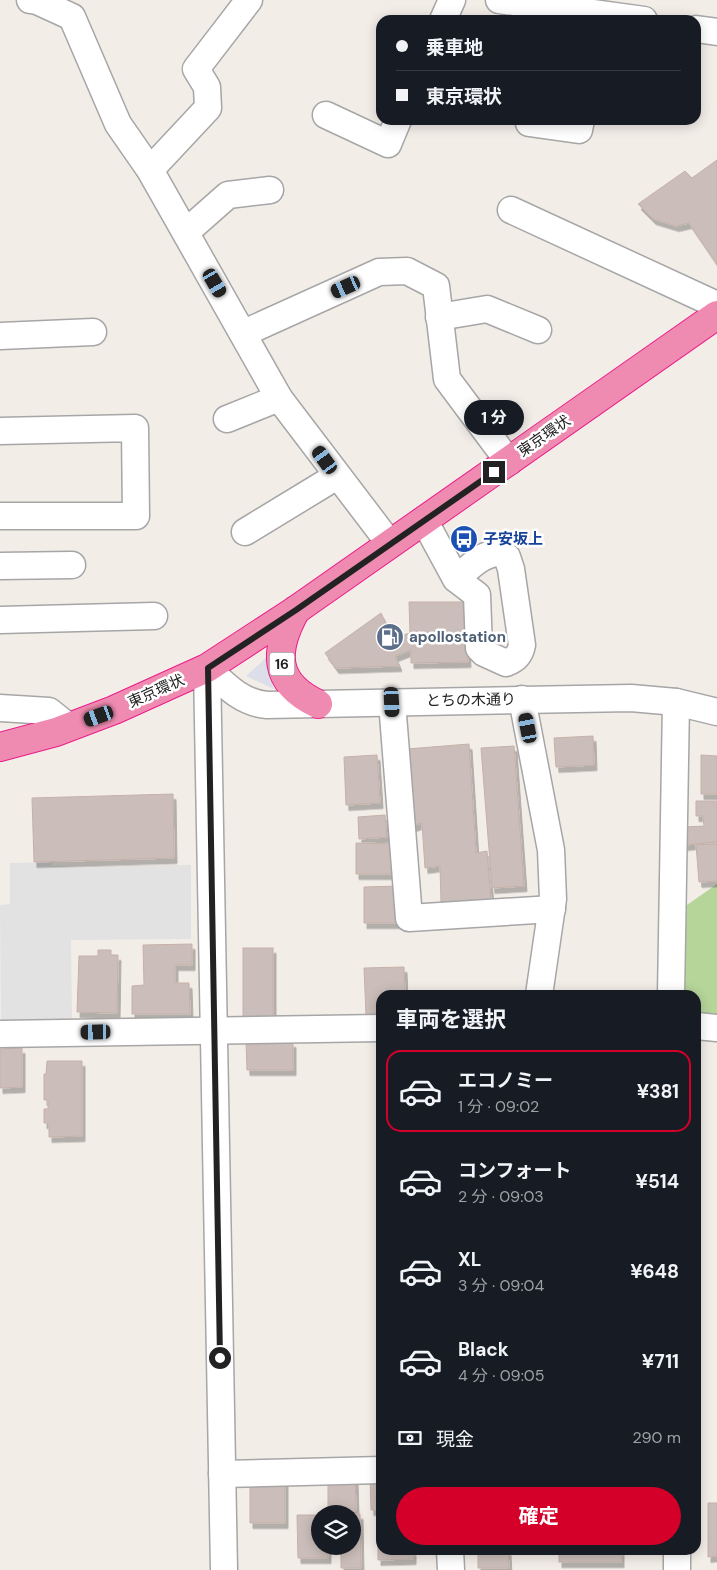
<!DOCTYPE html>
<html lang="ja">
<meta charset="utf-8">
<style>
:root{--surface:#171b24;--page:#242831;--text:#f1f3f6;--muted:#9ea1a6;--line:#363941;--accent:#d40029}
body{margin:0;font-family:"DM Sans","Noto Sans JP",sans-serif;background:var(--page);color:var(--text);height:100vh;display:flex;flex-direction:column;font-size:19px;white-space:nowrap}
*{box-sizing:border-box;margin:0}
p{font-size:16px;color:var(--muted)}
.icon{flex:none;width:28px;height:28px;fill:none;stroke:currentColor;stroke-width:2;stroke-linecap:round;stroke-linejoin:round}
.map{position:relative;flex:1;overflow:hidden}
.drawer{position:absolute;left:376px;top:990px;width:325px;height:565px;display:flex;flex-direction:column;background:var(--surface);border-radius:15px;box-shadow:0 2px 12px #0003}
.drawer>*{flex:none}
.banner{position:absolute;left:376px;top:15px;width:325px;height:110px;border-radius:15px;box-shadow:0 2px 12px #0003;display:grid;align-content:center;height:110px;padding:0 20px;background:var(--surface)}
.buttons{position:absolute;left:311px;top:1505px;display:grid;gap:10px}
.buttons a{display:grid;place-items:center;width:50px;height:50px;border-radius:50%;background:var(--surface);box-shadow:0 2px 12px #0003;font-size:25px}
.end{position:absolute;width:22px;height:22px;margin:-11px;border:6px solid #222;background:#fff;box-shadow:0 0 0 2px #fff}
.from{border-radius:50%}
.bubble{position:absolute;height:35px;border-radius:18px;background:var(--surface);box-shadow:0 2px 12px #0003;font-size:16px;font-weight:700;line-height:35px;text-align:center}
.car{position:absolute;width:15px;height:30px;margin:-15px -8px;border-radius:6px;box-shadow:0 0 4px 1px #0007;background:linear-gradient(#222 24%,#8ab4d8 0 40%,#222 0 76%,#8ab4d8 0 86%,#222 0)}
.banner b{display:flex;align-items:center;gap:18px;height:48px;font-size:19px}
.banner b+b{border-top:1px solid var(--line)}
.banner i{width:12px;height:12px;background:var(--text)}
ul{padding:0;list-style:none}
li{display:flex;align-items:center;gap:15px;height:82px;margin:0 10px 8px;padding:0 10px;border:2px solid transparent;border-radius:15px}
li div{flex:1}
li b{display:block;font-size:19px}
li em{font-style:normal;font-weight:700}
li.selected{border-color:var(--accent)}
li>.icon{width:45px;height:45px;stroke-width:1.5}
h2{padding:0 20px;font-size:22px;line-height:60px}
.pay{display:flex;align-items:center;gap:12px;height:55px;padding:0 20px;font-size:19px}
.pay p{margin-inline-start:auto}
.action{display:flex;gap:10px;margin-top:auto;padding:10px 20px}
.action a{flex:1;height:58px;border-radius:30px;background:var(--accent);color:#fff;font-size:20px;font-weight:700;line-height:58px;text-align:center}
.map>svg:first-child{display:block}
.forest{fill:#b6d599}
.parking{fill:#e2e2e2}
.plaza{fill:#dcdee9}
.building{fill:#cbbeba;stroke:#c6b0a9;filter:url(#shadow)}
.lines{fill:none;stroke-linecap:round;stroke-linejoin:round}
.minor-casing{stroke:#a6a6a6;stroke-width:29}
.highway-casing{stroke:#eb1b8a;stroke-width:30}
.minor{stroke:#fff;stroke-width:26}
.highway{stroke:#ef8ab0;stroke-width:28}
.route{stroke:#222;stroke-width:6}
.labels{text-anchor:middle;stroke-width:5;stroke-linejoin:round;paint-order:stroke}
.shield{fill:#fff;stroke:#646464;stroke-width:1}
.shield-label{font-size:14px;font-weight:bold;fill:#222}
.street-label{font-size:15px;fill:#222;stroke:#fff}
.transit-label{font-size:15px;font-weight:bold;fill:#164399;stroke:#fff;text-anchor:start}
.service-label{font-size:15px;font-weight:bold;fill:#4e5e75;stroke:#fff;text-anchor:start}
</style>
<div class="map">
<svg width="717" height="1570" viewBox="0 0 717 1570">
<defs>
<filter id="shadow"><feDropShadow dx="3" dy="5.5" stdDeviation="0" flood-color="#0004"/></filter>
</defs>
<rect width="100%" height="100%" fill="#f3ede8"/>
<path class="forest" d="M717 884V1026L696 1023V995H681L684 907Z"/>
<path class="parking" d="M52 862V866L191 865V939L71 940 72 1023 1 1024 0 905 10 904V863Z"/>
<path class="plaza" d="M268 656 269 674 274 689 246 676Z"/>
<g class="building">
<path d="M717 160V264L689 223 676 226 653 219 638 204 685 171 692 178Z"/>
<path d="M409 602H465L468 662 411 663V650L395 656 399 666 336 668 325 653 381 613 393 638 410 633Z"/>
<path d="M593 736 594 765 556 767 554 738Z"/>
<path d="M469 744 476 853 487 851 491 900 441 903 440 866 425 868 422 823 413 826 407 749Z"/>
<path d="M514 746 524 886 492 888 481 748Z"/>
<path d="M377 755 380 803 346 805 344 757Z"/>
<path d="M701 755 717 756V794H701Z"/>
<path d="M173 794 174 858 34 862 32 798Z"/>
<path d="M696 801H717V842L685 845V827L704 826 703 816H696Z"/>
<path d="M385 815 387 837 359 839 358 817Z"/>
<path d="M356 843 397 844V874H356Z"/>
<path d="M717 844V881L699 882 696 845Z"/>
<path d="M397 886 398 923H364V887Z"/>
<path d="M192 944V965H175V983H189L190 1014H132V986L144 985 143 945Z"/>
<rect x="243" y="948" width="30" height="69"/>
<path d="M98 950H111V955H118L117 1013 77 1012 79 956H98Z"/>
<path d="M404 967 405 995H381V1015H366L364 968Z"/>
<path d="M246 1042H293V1070H247Z"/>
<path d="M22 1048V1087L0 1088V1049Z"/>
<path d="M47 1061H82V1136L49 1137V1123H44V1109H48V1100H44V1074H46Z"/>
<path d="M370 1474H381V1510H371Z"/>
<path d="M285 1475V1523H250V1476Z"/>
<path d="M328 1476H355L356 1511H328Z"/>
<path d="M708 1503H717V1556L708 1557Z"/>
<path d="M378 1513H381V1550H413V1559L378 1560Z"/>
<path d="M352 1514H360L361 1568H341V1546H352Z"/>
<path d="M297 1515H320V1546H328V1558H298Z"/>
<path d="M478 1550H508L509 1568H478Z"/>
<rect x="559" y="1550" width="62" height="12"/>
</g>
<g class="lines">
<g class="minor-casing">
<g id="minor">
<path d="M30 0 37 1 72 17 118 124 150 170"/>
<path d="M249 0 196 69 207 87 208 108 150 170 279 398 390 544"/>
<path d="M499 0 644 20"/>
<path d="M443 20 452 0"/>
<path d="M696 29 717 32"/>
<path d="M326 115 388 144 398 120"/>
<path d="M530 120 529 123 579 130 581 120"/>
<path d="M511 210 717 305"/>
<path d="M186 232 228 195 270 190"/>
<path d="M439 317 487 309 538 330"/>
<path d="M244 333 379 272 407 271 436 286 447 379 509 462"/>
<path d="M0 336 93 332"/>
<path d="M227 419 279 398"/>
<path d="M0 431 135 428 136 516H0"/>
<path d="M424 520 456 579 477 595 479 648 484 653 506 663C516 659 520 655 522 645L511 569 507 557 501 552C481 554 471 566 456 579"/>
<path d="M245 532 337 476"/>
<path d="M0 566 72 565"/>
<path d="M0 620 154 616"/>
<path d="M207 668 224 1570"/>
<path d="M207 668C225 685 242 703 267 705L631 698 676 702 717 712"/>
<path d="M522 699 551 850 553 899 539 995"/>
<path d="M392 702 409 918 552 909"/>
<path d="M0 708 49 711 69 727"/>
<path d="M671 995 676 702"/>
<path d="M696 1026 717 1028"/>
<path d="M0 1034 381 1028"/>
<path d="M222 1474 381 1470"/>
<path d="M450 1550 451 1570"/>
<path d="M677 1550V1570"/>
</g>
</g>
<g class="highway-casing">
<g id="highway">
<path d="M296 610C273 651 273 683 318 704"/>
<path d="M0 747 56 732 114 710 207 668 296 610 717 315"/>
</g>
</g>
<use href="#minor" class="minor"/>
<use href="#highway" class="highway"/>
</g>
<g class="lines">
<path class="route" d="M220 1358 208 668 296 610 494 472"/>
</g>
<defs>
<g id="bus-disc" transform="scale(1.4375)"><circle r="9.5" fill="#1a4fb4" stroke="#fff"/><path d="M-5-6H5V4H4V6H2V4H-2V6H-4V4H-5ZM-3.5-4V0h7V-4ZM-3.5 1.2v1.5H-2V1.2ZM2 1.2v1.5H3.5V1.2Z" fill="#fff"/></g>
<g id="fuel-disc" transform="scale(1.4375)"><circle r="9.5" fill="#5c6f8a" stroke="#fff"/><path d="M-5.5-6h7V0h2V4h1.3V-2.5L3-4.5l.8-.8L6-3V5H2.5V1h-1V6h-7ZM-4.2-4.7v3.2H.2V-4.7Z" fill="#fff"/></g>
</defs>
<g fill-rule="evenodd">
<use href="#bus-disc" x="464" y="539"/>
<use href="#fuel-disc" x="390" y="637"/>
</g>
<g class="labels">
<rect class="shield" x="269.5" y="652.5" width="25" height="23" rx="4"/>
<g class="shield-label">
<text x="282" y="669">16</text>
</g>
<g class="street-label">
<text transform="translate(544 436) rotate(-35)" y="5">東京環状</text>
<text transform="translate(156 691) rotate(-24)" y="5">東京環状</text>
<text transform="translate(471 700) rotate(-1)" y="5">とちの木通り</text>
</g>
<g class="transit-label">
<text x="483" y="544">子安坂上</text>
</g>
<g class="service-label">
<text x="409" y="642">apollostation</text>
</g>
</g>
</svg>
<div class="buttons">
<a><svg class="icon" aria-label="layers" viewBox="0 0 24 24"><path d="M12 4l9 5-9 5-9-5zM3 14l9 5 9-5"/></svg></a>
</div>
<i class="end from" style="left:220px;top:1358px"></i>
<i class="end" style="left:494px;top:472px"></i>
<div class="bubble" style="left:464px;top:400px;width:60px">1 分</div>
<i class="car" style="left:215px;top:283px;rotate:150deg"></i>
<i class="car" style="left:346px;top:287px;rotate:246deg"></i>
<i class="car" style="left:325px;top:460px;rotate:324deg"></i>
<i class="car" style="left:392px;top:702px;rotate:177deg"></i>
<i class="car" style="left:99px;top:716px;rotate:250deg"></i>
<i class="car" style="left:528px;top:728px;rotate:349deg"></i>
<i class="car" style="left:96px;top:1032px;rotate:269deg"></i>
<div class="banner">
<b><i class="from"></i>乗車地</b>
<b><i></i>東京環状</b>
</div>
<section class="drawer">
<h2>車両を選択</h2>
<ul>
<li class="selected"><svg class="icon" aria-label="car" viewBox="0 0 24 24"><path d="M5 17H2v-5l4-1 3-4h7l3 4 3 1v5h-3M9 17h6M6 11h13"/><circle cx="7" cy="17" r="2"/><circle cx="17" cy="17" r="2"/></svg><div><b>エコノミー</b><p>1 分 · 09:02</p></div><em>¥381</em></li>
<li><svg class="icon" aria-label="car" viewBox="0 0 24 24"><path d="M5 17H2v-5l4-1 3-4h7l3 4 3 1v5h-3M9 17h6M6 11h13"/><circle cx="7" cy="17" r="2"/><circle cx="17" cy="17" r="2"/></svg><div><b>コンフォート</b><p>2 分 · 09:03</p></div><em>¥514</em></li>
<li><svg class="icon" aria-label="car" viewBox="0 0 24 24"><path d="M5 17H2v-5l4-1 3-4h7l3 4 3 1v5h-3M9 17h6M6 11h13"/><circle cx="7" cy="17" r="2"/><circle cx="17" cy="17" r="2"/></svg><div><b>XL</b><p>3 分 · 09:04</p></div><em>¥648</em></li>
<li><svg class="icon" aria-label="car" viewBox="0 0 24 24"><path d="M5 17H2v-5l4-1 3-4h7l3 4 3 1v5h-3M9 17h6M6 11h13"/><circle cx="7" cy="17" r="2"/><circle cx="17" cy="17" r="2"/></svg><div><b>Black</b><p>4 分 · 09:05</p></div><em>¥711</em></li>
</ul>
<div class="pay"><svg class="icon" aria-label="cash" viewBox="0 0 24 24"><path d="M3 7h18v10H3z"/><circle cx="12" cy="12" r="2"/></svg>現金<p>290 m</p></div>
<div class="action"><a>確定</a></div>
</section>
</div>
